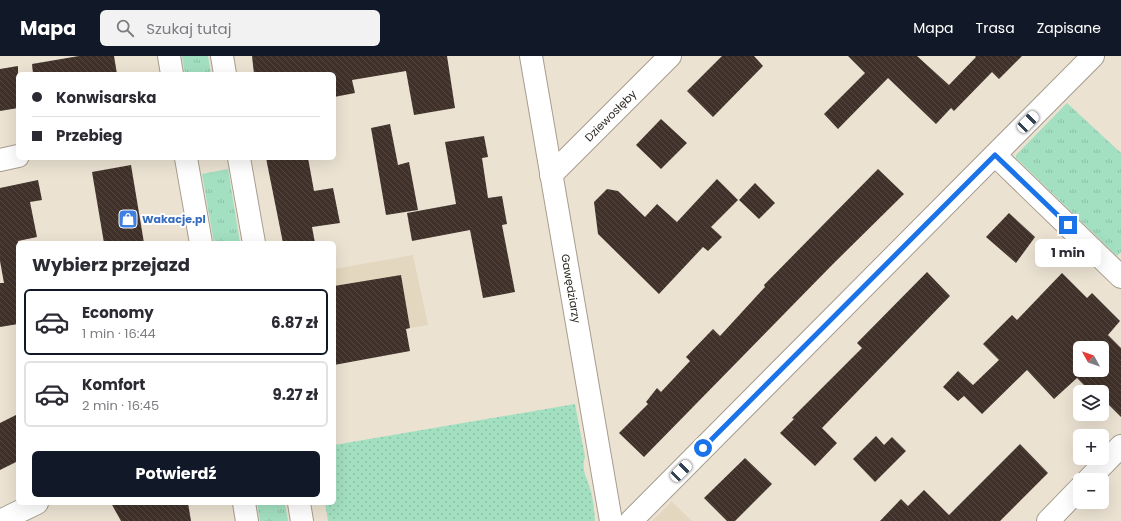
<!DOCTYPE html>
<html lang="pl">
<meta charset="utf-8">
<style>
:root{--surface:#fff;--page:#f2f2f3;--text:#2b2b33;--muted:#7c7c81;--line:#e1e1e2;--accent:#111827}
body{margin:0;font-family:Poppins,sans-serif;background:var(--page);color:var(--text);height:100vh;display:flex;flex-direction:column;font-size:15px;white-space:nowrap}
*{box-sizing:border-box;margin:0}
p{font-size:13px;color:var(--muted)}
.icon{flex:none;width:22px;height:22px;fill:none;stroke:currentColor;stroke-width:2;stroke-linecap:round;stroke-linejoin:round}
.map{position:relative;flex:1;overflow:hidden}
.sheet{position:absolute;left:16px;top:185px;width:320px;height:264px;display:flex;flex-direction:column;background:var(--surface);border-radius:6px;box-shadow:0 4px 16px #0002}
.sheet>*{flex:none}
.banner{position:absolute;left:16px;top:16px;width:320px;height:88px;border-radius:6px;box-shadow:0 4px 16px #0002;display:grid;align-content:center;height:88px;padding:0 16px;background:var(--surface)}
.needle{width:26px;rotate:310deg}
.fabs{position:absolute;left:1073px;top:285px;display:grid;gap:8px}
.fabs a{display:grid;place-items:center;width:36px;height:36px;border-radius:6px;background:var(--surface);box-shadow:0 4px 16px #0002;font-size:20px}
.end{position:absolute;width:18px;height:18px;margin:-9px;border:5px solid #1a73e8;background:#fff;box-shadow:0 0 0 2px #fff}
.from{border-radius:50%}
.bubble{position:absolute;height:28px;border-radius:6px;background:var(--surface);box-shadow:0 4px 16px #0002;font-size:13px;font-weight:700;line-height:28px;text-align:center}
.car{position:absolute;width:12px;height:24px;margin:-12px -6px;border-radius:5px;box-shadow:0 0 3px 1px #0007;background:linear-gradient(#fff 24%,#345 0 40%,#fff 0 76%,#345 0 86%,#fff 0)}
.banner b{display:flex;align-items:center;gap:14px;height:38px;font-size:15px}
.banner b+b{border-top:1px solid var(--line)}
.banner i{width:10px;height:10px;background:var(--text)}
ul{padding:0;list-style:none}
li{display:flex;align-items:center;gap:12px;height:66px;margin:0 8px 6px;padding:0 8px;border:2px solid var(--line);border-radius:6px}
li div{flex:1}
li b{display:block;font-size:15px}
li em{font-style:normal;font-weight:700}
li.selected{border-color:var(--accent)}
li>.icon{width:36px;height:36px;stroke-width:1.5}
h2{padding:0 16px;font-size:18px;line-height:48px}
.cta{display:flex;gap:8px;margin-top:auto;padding:8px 16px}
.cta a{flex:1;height:46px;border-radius:6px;background:var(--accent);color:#fff;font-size:16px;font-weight:700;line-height:46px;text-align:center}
header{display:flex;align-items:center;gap:24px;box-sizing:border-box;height:56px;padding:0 20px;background:var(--accent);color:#fff}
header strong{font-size:19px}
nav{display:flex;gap:22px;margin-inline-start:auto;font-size:14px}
.search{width:280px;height:36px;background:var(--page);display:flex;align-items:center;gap:10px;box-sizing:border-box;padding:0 14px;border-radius:6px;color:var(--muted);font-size:15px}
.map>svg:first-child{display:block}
.built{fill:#e3d7bf}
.grass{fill:url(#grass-tufts)}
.park{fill:url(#park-dots)}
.building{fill:url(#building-back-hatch);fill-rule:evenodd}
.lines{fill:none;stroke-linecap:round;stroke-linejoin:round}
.minor-casing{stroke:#a69d8e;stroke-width:24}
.minor{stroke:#fff;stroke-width:22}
.route{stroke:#1a73e8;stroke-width:5}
.labels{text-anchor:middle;stroke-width:4;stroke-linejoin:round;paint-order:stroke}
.street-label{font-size:11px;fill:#2c2822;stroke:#fff}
.shop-label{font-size:11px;font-weight:bold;fill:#366cbe;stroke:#fff;text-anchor:start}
</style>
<header>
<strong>Mapa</strong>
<div class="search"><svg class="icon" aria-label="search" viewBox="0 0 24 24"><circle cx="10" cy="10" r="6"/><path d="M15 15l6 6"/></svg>Szukaj tutaj</div>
<nav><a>Mapa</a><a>Trasa</a><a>Zapisane</a></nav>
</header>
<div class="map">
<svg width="1121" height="465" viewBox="0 0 1121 465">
<defs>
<pattern id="grass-tufts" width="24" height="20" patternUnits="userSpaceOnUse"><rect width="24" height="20" fill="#a3dfc1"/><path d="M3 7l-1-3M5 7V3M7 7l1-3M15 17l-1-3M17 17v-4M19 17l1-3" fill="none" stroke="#8cbfa6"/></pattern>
<pattern id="park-dots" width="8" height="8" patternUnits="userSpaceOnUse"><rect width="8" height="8" fill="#a3dfc1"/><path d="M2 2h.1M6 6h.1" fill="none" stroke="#8cbfa6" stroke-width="1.8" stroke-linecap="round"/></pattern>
<pattern id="building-back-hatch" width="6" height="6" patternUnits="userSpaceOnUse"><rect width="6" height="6" fill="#40322a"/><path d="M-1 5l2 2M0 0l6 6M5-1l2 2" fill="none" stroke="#534740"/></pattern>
</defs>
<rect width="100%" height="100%" fill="#ebe2d2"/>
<g class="built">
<path d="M413 199 428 269 334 285V213Z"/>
<path d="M672 445 673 447 692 465H652Z"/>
</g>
<g class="grass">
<path d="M182 0H208L211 18H185Z"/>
<path d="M1067 47 1121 97V196L1117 200 1016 102V99Z"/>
<path d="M228 113 240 187H214L202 118Z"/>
<path d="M257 447H285L288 465H260Z"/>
</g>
<path class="park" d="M575 348 585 401C581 412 586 420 589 429 593 440 594 454 595 465H328L325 447H334V389Z"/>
<g class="building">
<path d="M79 0H114L117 18H33L32 8Z"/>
<path d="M252 0H447L455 52 414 59 406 15 352 24 355 37 334 41V18H254Z"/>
<path d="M722 0H754L763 10 713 61 687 35Z"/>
<path d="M848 0H917L949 29 976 1 975 0H1022L999 23 992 16 954 55 951 52 936 68 888 22 838 73 824 58 865 17Z"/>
<path d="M18 10V52L0 55V13Z"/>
<path d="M661 63 687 87 661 113 636 89Z"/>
<path d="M390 68 398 109 409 106 418 154 386 159 371 72Z"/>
<path d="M484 80 488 101 482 102 488 142 502 140 507 168 502 169 515 236 483 242 470 174 412 185 407 157 456 148 445 86Z"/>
<path d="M266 102H308L314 135 333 132 340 167 312 171 315 187H283Z"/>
<path d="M131 109 144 187H104L92 116Z"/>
<path d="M878 113 904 138 833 208 644 401 619 377 648 348 646 346 657 332 661 336 690 305 686 301 713 273 720 280 765 231 764 229Z"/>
<path d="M717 123 738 144 711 171 722 181 708 195 703 191 659 238 598 178 594 146 607 133 618 135 645 161 657 148 677 166Z"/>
<path d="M38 124 42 144 30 146 37 181 18 185V268L0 271V227H4L0 205V132Z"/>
<path d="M755 127 775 147 759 163 739 144Z"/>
<path d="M1009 157 1035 181 1016 207 986 181Z"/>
<path d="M927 216 950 240 822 372 837 387 815 410 780 377 794 363 792 362 862 292 857 287Z"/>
<path d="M1062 217 1087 242 1092 237 1120 265 1108 279 1121 292V361L1102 342V336H1091L1077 322 1054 343 1027 314 982 358 964 340 958 345 943 331 958 315 973 329 999 304 983 288 1012 259 1017 264ZM1080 292H1102V314H1080Z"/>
<path d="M401 219 410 272 406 273 410 295 334 309V230Z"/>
<path d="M18 358V405L0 414V367Z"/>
<path d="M876 380 884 389 892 381 906 395 875 426 853 403Z"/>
<path d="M1020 388 1048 417 1000 465H880L901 443 908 450 924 434 949 459Z"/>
<path d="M745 402 772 428 735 465H727L704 442Z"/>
<path d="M111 447H188L191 465H121Z"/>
</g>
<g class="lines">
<g class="minor-casing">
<g id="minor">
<path d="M169 0 172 18"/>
<path d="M222 0 225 18"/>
<path id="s1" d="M531 0 611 465"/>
<path d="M995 99 1121 221"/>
<path d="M186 102 201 187"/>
<path d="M239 102 254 187"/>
<path d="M0 104 18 100"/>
<path id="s2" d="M551 119 670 0"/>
<path d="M1088 424 1121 390"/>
<path d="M244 447 247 465"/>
<path d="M299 447 302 465"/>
<path d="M0 465 37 447"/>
<path d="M631 465 1093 0"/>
<path d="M1048 465 1080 432"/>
</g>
</g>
<use href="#minor" class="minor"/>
</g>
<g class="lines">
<path class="route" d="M703 392 995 99 1068 169"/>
</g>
<defs>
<g id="shop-square" transform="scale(1)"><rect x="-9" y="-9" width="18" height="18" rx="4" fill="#3f7fe0" stroke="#fff"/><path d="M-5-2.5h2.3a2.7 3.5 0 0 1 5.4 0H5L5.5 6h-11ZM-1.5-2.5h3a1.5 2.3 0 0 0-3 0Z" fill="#fff"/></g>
</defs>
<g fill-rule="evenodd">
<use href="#shop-square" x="128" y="163"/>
</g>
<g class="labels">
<g class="street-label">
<text dy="4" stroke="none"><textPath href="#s2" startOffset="84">Dziewosłęby</textPath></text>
<text dy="4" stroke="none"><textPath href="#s1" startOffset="236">Gawędziarzy</textPath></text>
</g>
<g class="shop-label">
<text x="142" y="167">Wakacje.pl</text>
</g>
</g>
</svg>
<div class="fabs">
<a><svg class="needle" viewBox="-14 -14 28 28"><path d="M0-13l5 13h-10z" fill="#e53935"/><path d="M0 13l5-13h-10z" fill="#7c7c81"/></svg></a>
<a><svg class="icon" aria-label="layers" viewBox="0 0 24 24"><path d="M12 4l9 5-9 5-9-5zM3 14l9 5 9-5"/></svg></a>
<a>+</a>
<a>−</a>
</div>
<i class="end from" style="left:703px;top:392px"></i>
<i class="end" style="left:1068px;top:169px"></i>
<div class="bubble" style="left:1035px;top:183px;width:66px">1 min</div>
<i class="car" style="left:1028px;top:66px;rotate:45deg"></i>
<i class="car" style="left:681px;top:415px;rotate:45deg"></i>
<div class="banner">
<b><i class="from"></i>Konwisarska</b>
<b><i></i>Przebieg</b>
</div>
<section class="sheet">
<h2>Wybierz przejazd</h2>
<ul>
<li class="selected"><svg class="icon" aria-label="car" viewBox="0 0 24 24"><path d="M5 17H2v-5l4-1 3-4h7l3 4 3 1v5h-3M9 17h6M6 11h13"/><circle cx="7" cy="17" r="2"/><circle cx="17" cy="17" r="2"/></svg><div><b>Economy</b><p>1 min · 16:44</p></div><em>6.87 zł</em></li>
<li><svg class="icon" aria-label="car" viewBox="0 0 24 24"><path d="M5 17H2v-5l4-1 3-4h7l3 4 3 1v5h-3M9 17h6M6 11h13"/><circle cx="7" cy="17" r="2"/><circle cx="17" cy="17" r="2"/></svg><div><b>Komfort</b><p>2 min · 16:45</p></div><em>9.27 zł</em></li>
</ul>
<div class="cta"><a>Potwierdź</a></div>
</section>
</div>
